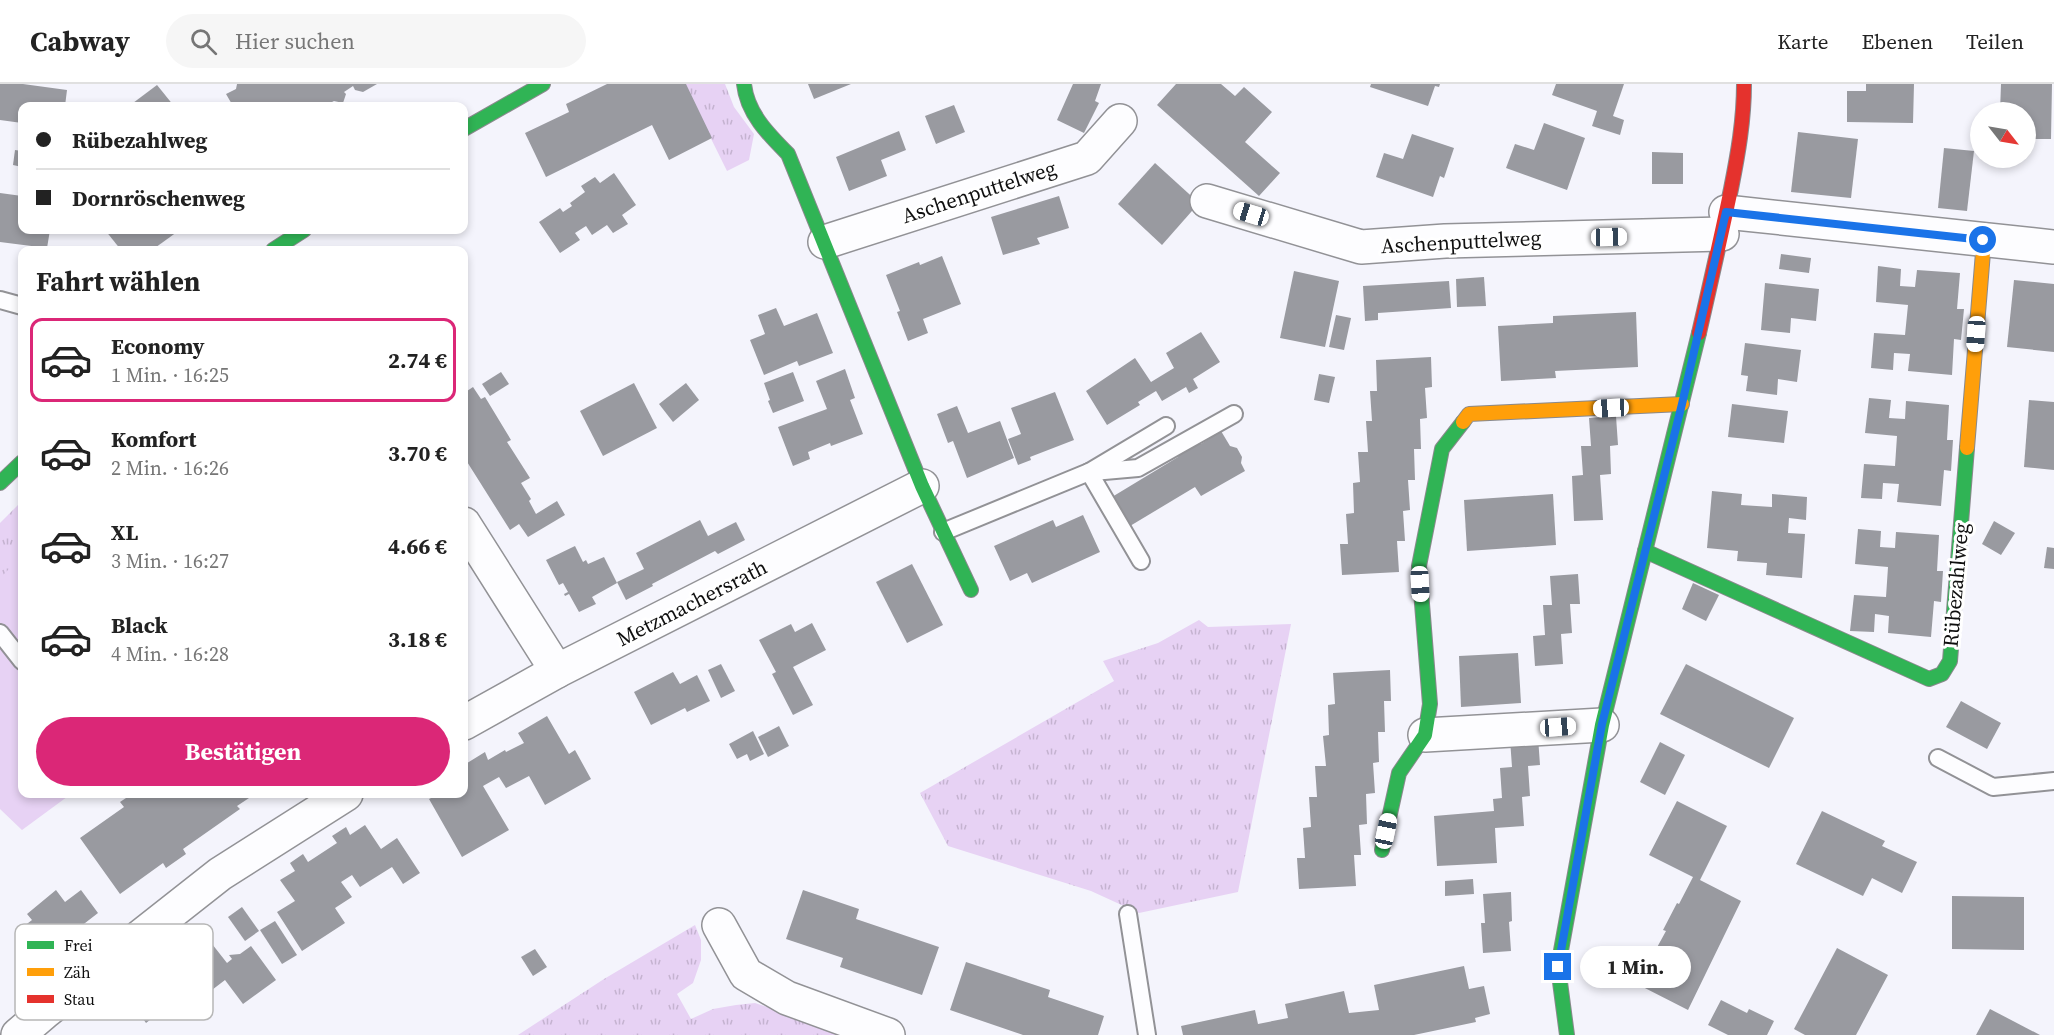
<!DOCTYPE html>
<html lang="de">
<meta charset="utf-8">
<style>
:root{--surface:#fff;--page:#f6f6f6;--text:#222;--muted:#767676;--line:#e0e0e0;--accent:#db2777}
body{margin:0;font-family:"Source Serif 4",serif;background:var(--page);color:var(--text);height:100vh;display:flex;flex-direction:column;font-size:22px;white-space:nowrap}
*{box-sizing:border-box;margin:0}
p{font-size:20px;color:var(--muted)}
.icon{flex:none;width:33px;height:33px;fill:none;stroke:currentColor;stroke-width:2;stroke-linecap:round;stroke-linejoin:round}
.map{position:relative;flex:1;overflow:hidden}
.panel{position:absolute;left:18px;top:162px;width:450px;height:552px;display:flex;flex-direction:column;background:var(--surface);border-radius:12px;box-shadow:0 3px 9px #0003}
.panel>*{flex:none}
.hud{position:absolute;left:18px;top:18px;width:450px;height:132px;border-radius:12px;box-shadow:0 3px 9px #0003;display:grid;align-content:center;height:132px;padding:0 18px;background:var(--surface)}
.needle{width:39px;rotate:121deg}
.buttons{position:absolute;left:1970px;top:18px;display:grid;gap:12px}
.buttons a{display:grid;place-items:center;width:66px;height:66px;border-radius:50%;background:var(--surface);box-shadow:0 3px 9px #0003;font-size:30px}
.end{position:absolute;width:27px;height:27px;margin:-14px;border:8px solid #1a73e8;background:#fff;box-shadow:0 0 0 3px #fff}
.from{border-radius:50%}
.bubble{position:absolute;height:42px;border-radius:21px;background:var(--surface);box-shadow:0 3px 9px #0003;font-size:20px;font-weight:700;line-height:42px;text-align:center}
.car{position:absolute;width:18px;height:36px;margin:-18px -9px;border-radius:8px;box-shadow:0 0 4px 2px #0007;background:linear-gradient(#fff 24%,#345 0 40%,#fff 0 76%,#345 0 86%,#fff 0)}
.hud b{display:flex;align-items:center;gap:21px;height:57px;font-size:22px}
.hud b+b{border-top:2px solid var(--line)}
.hud i{width:15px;height:15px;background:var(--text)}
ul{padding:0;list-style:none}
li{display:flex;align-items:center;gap:18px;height:84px;margin:0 12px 9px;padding:0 6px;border:3px solid transparent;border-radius:12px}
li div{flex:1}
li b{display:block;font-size:22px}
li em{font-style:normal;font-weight:700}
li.current{border-color:var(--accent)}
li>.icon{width:54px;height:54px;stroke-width:1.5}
h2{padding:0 18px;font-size:27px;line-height:72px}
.button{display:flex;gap:12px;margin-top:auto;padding:12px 18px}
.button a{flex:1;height:69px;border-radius:36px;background:var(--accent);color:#fff;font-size:24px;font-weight:700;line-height:69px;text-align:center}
header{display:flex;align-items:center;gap:36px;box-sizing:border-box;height:84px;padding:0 30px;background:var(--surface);border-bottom:2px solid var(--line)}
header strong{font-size:28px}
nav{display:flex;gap:33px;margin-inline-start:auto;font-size:21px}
.search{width:420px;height:54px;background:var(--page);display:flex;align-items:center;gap:15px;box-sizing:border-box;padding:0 21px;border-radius:33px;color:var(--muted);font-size:22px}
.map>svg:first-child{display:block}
.grass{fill:url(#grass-tufts)}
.park{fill:#e7d2f4}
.building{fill:#999aa0}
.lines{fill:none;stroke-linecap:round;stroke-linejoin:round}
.lane-casing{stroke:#929296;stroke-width:20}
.street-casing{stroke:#929296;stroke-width:36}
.fast-casing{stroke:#89898c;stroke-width:16}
.slow-casing{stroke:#89898c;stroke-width:16}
.jam-casing{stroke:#89898c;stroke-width:16}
.lane{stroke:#fdfdff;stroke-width:16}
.street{stroke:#fdfdff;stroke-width:33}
.fast{stroke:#30b455;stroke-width:14}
.slow{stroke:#ff9f0a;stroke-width:14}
.jam{stroke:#e5322d;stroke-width:14}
.route{stroke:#1a73e8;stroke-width:8}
.labels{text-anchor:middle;stroke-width:6;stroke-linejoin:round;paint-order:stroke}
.street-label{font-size:21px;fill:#0f0f0f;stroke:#fff}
.key{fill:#fff;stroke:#b7b7b7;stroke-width:1.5}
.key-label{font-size:16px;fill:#0f0f0f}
</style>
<header>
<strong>Cabway</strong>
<div class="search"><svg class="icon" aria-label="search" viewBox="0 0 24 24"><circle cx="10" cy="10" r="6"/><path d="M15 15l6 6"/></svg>Hier suchen</div>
<nav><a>Karte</a><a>Ebenen</a><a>Teilen</a></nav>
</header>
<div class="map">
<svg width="2054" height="951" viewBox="0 0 2054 951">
<defs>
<pattern id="grass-tufts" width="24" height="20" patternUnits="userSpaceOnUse" patternTransform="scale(1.5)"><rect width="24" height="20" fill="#e7d2f4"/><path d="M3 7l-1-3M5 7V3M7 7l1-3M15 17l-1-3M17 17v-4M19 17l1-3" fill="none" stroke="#c5b3d0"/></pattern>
</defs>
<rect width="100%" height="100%" fill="#f4f4fc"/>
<g class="grass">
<path d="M684 0H725L734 23 754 50 749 76 727 87Z"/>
<path d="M22 417V473L0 495V439Z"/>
<path d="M1199 536 1208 543 1291 540 1238 808 1139 829 1091 807 948 762 920 709 1114 597 1103 577 1158 559Z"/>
<path d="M695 841 701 856V876L693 899 677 910 691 935 713 925 736 921 755 919 850 951H518L604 895Z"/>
</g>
<path class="park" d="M22 472V710H71L22 746 0 725V494Z"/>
<g class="building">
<path d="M0 0H23L67 6 65 22H22V39L0 36Z"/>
<path d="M237 0H377L363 8 355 6 353 2 344 8 346 10 343 19 334 17 324 22H233L226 10 236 5Z"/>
<path d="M607 0H686L712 54 669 76 652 41 546 93 525 49 569 28 566 20Z"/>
<path d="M808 0H851L814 15Z"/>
<path d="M1073 0H1101L1095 17 1099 19 1084 49 1057 36Z"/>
<path d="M1176 0H1221L1235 12 1244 3 1272 28 1245 58 1280 89 1259 112 1157 21Z"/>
<path d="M1371 0H1440L1439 3 1435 2 1428 22 1370 3Z"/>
<path d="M1556 0H1624L1613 32 1624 36 1620 51 1592 42 1597 27 1552 11Z"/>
<path d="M1866 0H1914L1913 39 1847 38V7H1866Z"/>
<path d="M2001 0H2052L2051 55H2025V28H2000Z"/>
<path d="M157 1 174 22H129Z"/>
<path d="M954 21 965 48 936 60 925 32Z"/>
<path d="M1544 39 1585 54 1567 106 1506 84 1515 60 1534 66Z"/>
<path d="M899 47 906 66 881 76 887 92 849 107 836 73Z"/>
<path d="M1798 48 1858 55 1851 114 1791 108Z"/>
<path d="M1412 50 1454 64 1444 94 1440 92 1433 113 1376 93 1384 69 1403 75Z"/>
<path d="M1944 64 1974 67 1967 127 1938 124Z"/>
<path d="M15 66 22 67V83L13 81Z"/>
<path d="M1652 68 1683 69V100H1652Z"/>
<path d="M1155 79 1199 119 1162 161 1118 120Z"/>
<path d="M614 89 636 121 622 131 628 140 613 149 607 141 592 151 586 142 575 149 580 156 560 169 539 138 560 124 563 128 572 122 570 119 585 108 581 102 595 93 600 99Z"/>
<path d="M0 109 22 112V146H50L47 164 0 158Z"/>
<path d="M1059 112 1069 144 1037 154 1040 160 1003 171 991 133Z"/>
<path d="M105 146H175L177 148 152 166H121Z"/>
<path d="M1781 170 1811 174 1809 189 1779 185Z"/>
<path d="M942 172 961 220 923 235 928 249 908 257 897 228 900 227 886 191 919 178 920 181Z"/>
<path d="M1878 182 1901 185 1900 202 1915 203 1917 186 1960 189 1957 225H1964L1961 256 1954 255 1952 291 1908 287 1910 270 1894 269 1893 286 1871 284 1874 249 1905 251 1908 221 1876 218Z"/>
<path d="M1294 187 1339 197 1325 263 1280 254Z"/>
<path d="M1484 193 1486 222 1457 223 1456 195Z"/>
<path d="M2014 196 2054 200V268L2007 263Z"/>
<path d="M1449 197 1451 224 1378 229V236L1365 237 1363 202Z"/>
<path d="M1765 199 1819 205 1816 237 1791 234 1790 249 1761 246Z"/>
<path d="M776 224 784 242 817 229 833 269 799 282 797 277 764 291 750 256 765 250 758 231Z"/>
<path d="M1636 228 1638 283 1555 287 1556 294 1501 297 1498 242 1553 239V232Z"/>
<path d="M1336 231 1351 234 1344 266 1329 263Z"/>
<path d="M1201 248 1220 278 1193 295 1198 304 1189 309 1186 303 1162 317 1156 307 1138 318 1140 321 1107 341 1086 307 1135 274 1151 298 1174 284 1166 269Z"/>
<path d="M1745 259 1801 266 1797 298 1778 295 1777 311 1746 307 1748 292 1741 291Z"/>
<path d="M1431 273 1432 303 1425 304 1427 334 1420 335 1421 365H1414L1415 396H1408L1410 426 1403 427 1405 457H1397L1399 488 1342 491 1340 460H1348L1346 430 1354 429 1353 399 1360 398 1358 368H1368L1366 337H1372L1370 307H1377L1376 276Z"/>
<path d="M845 285 855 314 850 316 863 350 831 362 830 359 808 368 810 375 793 382 778 343 827 325 816 297Z"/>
<path d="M501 288 509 300 490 312 482 300Z"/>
<path d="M793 288 804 317 773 329 768 317 770 316 764 299Z"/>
<path d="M1319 290 1335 293 1329 319 1314 316Z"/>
<path d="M634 299 657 344 603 372 580 327Z"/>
<path d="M686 299 699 316 673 338 659 320Z"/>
<path d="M473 303 481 315 485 313 511 356 507 358 530 394 521 399 531 415 529 417 536 430 557 417 565 431 528 453 519 440 510 446 464 373V358L468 356 464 349V309Z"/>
<path d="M1055 308 1074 356 1030 373 1031 376 1018 381 1008 355 1021 350 1011 324Z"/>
<path d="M1869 314 1891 316 1889 334 1905 335 1906 317 1949 321 1947 356H1953L1951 387 1944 386 1941 422 1897 418 1899 400 1883 399 1882 415 1861 414 1864 380 1895 382 1897 352 1865 349Z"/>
<path d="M2029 316 2054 318V386L2024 383Z"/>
<path d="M1732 320 1788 327 1784 359 1728 353Z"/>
<path d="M957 322 968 349 1000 337 1014 374 967 394 953 357 948 359 937 330Z"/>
<path d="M1616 332 1618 361 1610 362 1611 390 1600 391 1603 436 1574 437 1572 392 1583 391 1581 362H1591L1589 334Z"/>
<path d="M1221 347 1230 362 1237 364 1242 373 1241 379 1245 387 1201 412 1195 403 1130 442 1112 413 1178 373 1180 366 1194 358 1201 360Z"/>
<path d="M1712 407 1742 410 1741 421 1772 423V410L1807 413 1806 436 1789 434 1788 449 1805 450 1802 494 1766 491 1767 479 1737 477 1738 467 1707 464Z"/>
<path d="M1553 410 1556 461 1467 467 1464 416Z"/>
<path d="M1083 431 1100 468 1032 499 1027 489 1010 497 994 462 1053 436 1056 443Z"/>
<path d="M700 436 708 452 736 438 745 456 718 470 715 467 652 500 653 502 626 516 617 498 644 485 636 469Z"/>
<path d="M1994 437 2015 449 2001 471 1982 460Z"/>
<path d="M1858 445 1881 447 1880 463 1895 464 1896 448 1939 451 1937 487H1943L1941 518 1934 517 1931 553 1888 549 1889 532 1875 530 1874 548 1850 547 1854 511 1886 513 1888 483 1855 480Z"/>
<path d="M575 462 583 478 586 476 588 480 604 473 617 499 592 513 596 520 579 528 569 510 565 512 564 510 568 508 563 499 559 501 546 476Z"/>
<path d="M2047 463 2054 464V485L2044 484Z"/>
<path d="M912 480 943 541 907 559 876 498Z"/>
<path d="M1578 490 1580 520H1570L1572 549 1561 550 1563 580 1535 582 1533 552 1545 551 1543 521H1552L1550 492Z"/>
<path d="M1693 499 1719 511 1706 537 1682 525Z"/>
<path d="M812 539 826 566 793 583 813 621 793 631 772 590 776 588 759 556 791 540 795 548Z"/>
<path d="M1518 569 1521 619 1461 623 1459 572Z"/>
<path d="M721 580 735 607 721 614 708 586Z"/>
<path d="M1686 580 1794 634 1769 684 1660 630Z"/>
<path d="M1390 586 1391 617H1384L1385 648H1378L1379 678 1373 679 1375 709 1366 710 1367 740 1359 741 1361 771H1354L1356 802 1299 805 1297 774H1305L1303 744 1311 743 1309 713H1317L1315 682H1326L1323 652 1329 651 1328 621 1335 620 1333 589Z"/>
<path d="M673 588 680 600 697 591 710 617 687 628 685 624 651 641 634 608Z"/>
<path d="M1961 617 2001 639 1987 665 1946 643Z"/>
<path d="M547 632 569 670 575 666 591 695 545 721 529 692 506 704 499 693 483 702 509 746 462 773 429 715 439 710H464V681L485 668 488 676 505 666 506 668 524 659 518 649Z"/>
<path d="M779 642 789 662 768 673 758 653Z"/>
<path d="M753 647 764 670 750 677 747 670 737 675 729 660Z"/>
<path d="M1538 653 1540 681 1528 682 1530 712 1522 713 1524 742 1495 744 1497 779 1437 782 1434 732 1494 727 1493 715 1502 714 1500 684 1512 683 1510 655Z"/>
<path d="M1660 658 1685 671 1665 711 1640 698Z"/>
<path d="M132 710H255L237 722 240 725 183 765 186 770 166 784 163 779 120 810 80 754 124 723 120 718Z"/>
<path d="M1677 717 1727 742 1700 796 1741 817 1688 926 1637 900 1666 847 1663 846 1677 819 1679 820 1693 793 1649 771Z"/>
<path d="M1822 727 1885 757 1882 762 1917 778 1902 809 1872 794 1863 812 1796 780Z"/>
<path d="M365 741 381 765 397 754 420 789 403 800 392 783 360 803 352 791 341 798 352 813 335 824 345 839 302 867 277 828 295 817 280 796 295 787 290 779 303 770 308 778 337 759 332 752 346 743 350 751Z"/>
<path d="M1473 795 1474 810 1445 812V797Z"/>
<path d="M56 806 65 818 81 806 98 829 36 877 15 849 32 836 27 830Z"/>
<path d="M803 806 859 825 856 835 939 863 922 911 840 883 843 874 786 855Z"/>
<path d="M1511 808 1512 837 1509 838 1511 867 1483 869 1481 839H1485L1483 810Z"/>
<path d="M1952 812 2024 813V866L1952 865Z"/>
<path d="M242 823 259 847 245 857 228 833Z"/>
<path d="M275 837 297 871 282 880 260 846Z"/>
<path d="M205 851 227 879 232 875 229 871 240 870 251 862 276 896 243 920 225 896 195 919 186 908 146 939 126 911 137 903V894L143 889 151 892 180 870 182 863 187 859H193Z"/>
<path d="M1837 864 1888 891 1856 951H1805L1794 945Z"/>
<path d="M535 865 547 883 533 892 521 873Z"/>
<path d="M966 878 1050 906 1048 913 1104 932 1098 951H1023L950 926Z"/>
<path d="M1464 882 1469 905 1484 902 1490 930 1475 934 1476 938 1414 951H1183L1181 942 1255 926 1258 940 1288 934 1285 920 1344 907 1349 929 1379 926 1374 901Z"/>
<path d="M1721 916 1747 929 1749 925 1774 937 1767 951H1728L1708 941Z"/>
<path d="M1990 925 2040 951H1976Z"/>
</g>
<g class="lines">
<g class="lane-casing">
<g id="lane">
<path d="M0 216 22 222"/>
<path d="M1089 388 1141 477"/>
<path d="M1093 388 1138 384 1234 330"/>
<path d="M943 448 1089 388 1166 342"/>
<path d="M0 549 22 577"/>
<path d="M1938 674 1993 703 2054 697"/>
<path d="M1128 830 1147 951"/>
</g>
</g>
<g class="street-casing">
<g id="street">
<path d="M1207 117 1361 163 1445 157 1722 150"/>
<path d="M1726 128 2054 163"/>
<path d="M825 158 1087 74 1120 37"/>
<path d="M464 440 557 587"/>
<path d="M464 639 557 587 922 402"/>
<path d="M1425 651 1602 641"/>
<path d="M719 841 746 890 787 914 888 951"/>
<path d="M18 951 46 927 220 790 346 710"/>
</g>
</g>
<g class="fast-casing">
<g id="fast">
<path d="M744 0C747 29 768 50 788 70L922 402 971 506"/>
<path d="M464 45 543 0"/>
<path d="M273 166 304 146"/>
<path d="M0 399 22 378"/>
<path d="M1645 467 1929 595 1942 590 1950 577 1967 364"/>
<path d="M1382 766 1399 689 1425 651 1430 620 1419 482 1442 365 1463 338"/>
<path d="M1567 951 1558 883 1602 641 1699 249"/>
</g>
</g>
<g class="slow-casing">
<g id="slow">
<path d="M1463 338 1469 330 1682 320"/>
<path d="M1967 364 1984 156"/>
</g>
</g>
<g class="jam-casing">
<path id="jam" d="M1699 249C1710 201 1721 153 1731 105 1738 70 1744 36 1744 0"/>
</g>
<use href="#lane" class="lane"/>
<use href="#street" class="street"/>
<use href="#fast" class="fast"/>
<use href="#slow" class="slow"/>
<use href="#jam" class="jam"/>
</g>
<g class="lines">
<path class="route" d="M1558 883 1602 640 1682 320 1726 128 1983 156"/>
</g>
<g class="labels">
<g class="street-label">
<text transform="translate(979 108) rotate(-18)" y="7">Aschenputtelweg</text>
<text transform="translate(1461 158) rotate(-3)" y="7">Aschenputtelweg</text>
<text transform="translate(1956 501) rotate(-85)" y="7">Rübezahlweg</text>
<text transform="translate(692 519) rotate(-27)" y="7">Metzmachersrath</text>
</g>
</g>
<rect x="15" y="840" width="198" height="96" rx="9" class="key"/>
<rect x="27" y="857" width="27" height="8" fill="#30b455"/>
<rect x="27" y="884" width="27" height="8" fill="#ff9f0a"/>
<rect x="27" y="911" width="27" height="8" fill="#e5322d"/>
<g class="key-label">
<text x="64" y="867">Frei</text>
<text x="64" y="894">Zäh</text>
<text x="64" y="921">Stau</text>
</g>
</svg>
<div class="buttons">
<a><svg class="needle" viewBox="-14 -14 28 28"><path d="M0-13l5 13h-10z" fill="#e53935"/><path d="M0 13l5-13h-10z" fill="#767676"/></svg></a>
</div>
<i class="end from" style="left:1983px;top:156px"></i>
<i class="end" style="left:1558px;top:883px"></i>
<div class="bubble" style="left:1580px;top:862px;width:111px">1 Min.</div>
<i class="car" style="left:1251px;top:130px;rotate:287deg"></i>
<i class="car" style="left:1609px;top:153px;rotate:89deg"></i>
<i class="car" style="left:1976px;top:250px;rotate:184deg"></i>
<i class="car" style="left:1611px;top:324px;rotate:267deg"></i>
<i class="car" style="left:1420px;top:500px;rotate:177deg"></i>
<i class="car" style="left:1558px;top:643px;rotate:86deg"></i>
<i class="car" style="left:1386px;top:747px;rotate:12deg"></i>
<div class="hud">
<b><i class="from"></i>Rübezahlweg</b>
<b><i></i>Dornröschenweg</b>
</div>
<section class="panel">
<h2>Fahrt wählen</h2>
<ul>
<li class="current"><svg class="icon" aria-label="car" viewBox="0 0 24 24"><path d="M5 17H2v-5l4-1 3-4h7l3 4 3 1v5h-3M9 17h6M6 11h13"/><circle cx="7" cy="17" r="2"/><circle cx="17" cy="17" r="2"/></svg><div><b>Economy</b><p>1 Min. · 16:25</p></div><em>2.74 €</em></li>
<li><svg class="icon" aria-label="car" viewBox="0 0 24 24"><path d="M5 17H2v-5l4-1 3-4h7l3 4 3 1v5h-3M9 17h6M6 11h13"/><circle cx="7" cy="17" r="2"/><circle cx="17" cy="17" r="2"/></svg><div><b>Komfort</b><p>2 Min. · 16:26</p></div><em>3.70 €</em></li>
<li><svg class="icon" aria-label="car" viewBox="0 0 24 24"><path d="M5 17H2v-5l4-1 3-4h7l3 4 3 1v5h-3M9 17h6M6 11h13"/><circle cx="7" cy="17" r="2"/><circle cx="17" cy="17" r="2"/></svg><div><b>XL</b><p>3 Min. · 16:27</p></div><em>4.66 €</em></li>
<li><svg class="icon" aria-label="car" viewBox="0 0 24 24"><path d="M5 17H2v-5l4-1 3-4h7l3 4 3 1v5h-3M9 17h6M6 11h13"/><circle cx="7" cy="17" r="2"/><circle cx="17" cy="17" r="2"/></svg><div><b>Black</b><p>4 Min. · 16:28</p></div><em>3.18 €</em></li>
</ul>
<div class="button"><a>Bestätigen</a></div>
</section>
</div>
